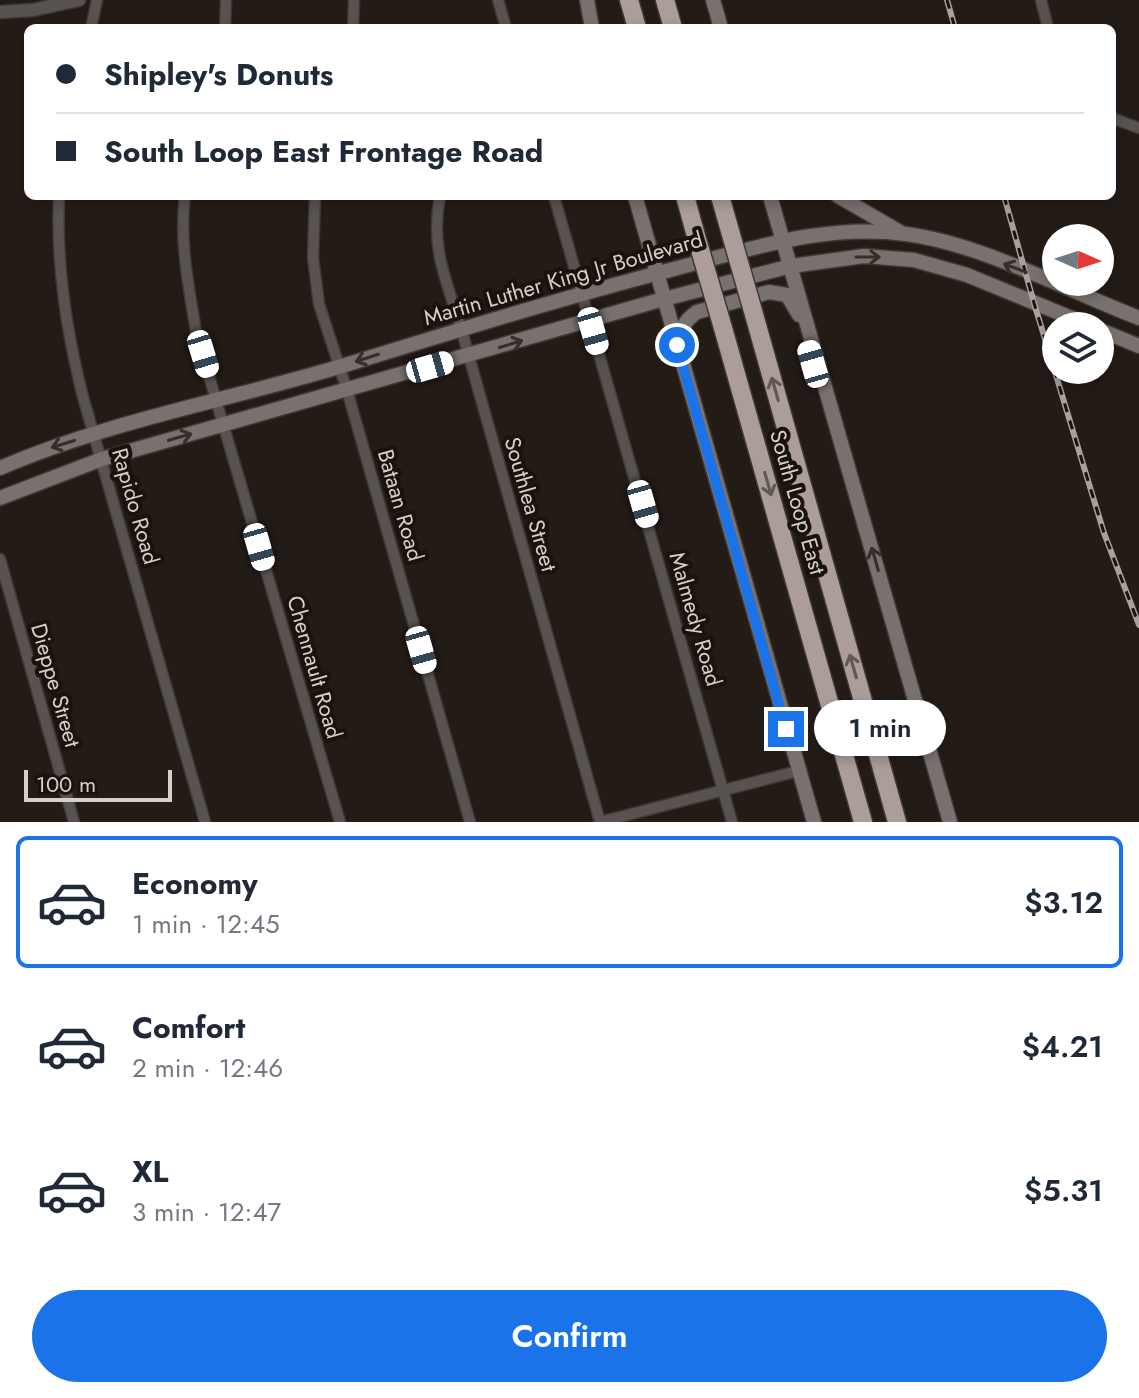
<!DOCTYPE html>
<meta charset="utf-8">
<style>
:root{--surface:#fff;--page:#f2f2f3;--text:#1f2937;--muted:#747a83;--line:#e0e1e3;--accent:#1a73e8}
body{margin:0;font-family:Jost,sans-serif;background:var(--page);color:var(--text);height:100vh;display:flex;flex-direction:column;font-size:30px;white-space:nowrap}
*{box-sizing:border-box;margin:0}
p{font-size:26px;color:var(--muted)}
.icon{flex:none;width:44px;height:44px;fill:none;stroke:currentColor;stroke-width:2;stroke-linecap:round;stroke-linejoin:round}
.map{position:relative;height:822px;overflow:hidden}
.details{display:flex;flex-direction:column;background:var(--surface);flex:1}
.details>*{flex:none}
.guide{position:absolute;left:24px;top:24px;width:1092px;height:176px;border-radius:12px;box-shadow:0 4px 12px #0003;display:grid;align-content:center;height:176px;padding:0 32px;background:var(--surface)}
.needle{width:52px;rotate:93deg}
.controls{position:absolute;left:1042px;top:224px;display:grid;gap:16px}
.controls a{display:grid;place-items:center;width:72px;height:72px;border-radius:50%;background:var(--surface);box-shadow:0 4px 12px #0003;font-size:40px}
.scale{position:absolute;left:24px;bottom:20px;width:148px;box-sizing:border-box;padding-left:8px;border:4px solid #d6d0cd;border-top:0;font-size:22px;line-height:28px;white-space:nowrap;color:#d6d0cd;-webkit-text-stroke:6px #1a120d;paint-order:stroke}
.end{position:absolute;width:36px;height:36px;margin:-18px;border:10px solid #1a73e8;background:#fff;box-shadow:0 0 0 4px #fff}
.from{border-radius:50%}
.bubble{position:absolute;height:56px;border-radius:28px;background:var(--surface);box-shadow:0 4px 12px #0003;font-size:26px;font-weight:600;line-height:56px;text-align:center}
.car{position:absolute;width:24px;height:48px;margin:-24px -12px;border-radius:10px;box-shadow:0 0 6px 2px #0007;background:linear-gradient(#fff 24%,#345 0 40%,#fff 0 76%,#345 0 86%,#fff 0)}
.guide b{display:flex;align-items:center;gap:28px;height:76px;font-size:30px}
.guide b+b{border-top:2px solid var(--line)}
.guide i{width:20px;height:20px;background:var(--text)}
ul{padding:14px 0 0;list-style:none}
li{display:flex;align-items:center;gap:24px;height:132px;margin:0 16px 12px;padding:0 16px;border:4px solid transparent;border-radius:12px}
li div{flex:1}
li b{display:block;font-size:30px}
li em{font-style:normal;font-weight:600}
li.selected{border-color:var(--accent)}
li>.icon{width:72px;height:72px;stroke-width:1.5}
.button{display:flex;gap:16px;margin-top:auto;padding:16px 32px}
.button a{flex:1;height:92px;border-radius:48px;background:var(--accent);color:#fff;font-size:32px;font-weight:600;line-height:92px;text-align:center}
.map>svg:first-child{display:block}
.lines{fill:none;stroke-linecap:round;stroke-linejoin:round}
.minor-casing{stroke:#403833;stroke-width:13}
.tertiary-casing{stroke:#403833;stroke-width:15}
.secondary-casing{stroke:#403833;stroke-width:17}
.motorway-casing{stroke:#403833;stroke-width:21}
.minor{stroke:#585351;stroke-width:10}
.tertiary{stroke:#585351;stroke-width:12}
.secondary{stroke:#79716f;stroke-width:14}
.motorway{stroke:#aa9d9a;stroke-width:18}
.rail-casing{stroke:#a7a09d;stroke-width:6}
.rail{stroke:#1a120d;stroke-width:3;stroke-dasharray:9;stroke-linecap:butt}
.motorway-bridge-casing{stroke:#403833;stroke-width:21;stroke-linecap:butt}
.motorway-bridge{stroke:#aa9d9a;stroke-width:18}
.oneway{stroke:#362e2a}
.oneway2{stroke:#625854}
.route{stroke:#1a73e8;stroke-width:10}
.labels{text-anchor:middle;stroke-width:8;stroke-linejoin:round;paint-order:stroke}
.street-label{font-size:22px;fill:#d6d0cd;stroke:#1a120d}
</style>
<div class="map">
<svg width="1139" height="822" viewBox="0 0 1139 822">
<rect width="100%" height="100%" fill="#231b16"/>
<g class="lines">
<g class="minor-casing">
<g id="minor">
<path d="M498 0 506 28"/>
<path d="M1041 0 1048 28"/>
<path d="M91 28 97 0"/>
<path d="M225 28 226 0"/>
<path d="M353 28 354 0"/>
<path d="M1112 118 1139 128"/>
<path d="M59 196C56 265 66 330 83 397L205 822"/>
<path d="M185 196C179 242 189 287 196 332L340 822"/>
<path d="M315 196 313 257 319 304 347 390 470 822"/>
<path d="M440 196C430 248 446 279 461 328L600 822 798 771"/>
<path d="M554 196 732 822"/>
<path d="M0 559 74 822"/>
</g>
</g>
<g class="tertiary-casing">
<path id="tertiary" d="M0 12 33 10 79 0"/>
</g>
<g class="secondary-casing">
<g id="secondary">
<path d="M587 0 592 28"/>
<path d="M713 0 721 28"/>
<path d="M635 196 814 822"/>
<path d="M770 196 950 822"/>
<path d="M838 196 900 232"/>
<path d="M1100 330 1139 346"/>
<path d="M678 343C681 329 684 321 697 312L769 292 787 295 799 315"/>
<path d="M0 468C109 421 229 400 342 366 452 332 562 298 674 269 750 249 826 223 906 234 982 244 1066 290 1139 318"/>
<path d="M0 498 102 459 653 302 791 266 864 256 914 260 967 275 1091 326"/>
</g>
</g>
<g class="motorway-casing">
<g id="motorway">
<path d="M629 0 637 28"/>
<path d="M665 0 673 28"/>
<path d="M685 196 696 236"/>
<path d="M720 196 728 224"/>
<path d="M755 318 897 822"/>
<path d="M723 328 863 822"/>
</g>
</g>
<use href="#minor" class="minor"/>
<use href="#tertiary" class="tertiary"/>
<use href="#secondary" class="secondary"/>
<use href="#motorway" class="motorway"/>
<g class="rail-casing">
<g id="rail">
<path d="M947 0 955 28"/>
<path d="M1004 196 1034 303 1104 533 1139 625"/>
</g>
</g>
<use href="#rail" class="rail"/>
<g class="motorway-bridge-casing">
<g id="motorway-bridge">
<path d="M728 224 755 318"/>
<path d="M696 236 723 328"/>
</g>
</g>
<use href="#motorway-bridge" class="motorway-bridge"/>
</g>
<defs><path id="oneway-shaft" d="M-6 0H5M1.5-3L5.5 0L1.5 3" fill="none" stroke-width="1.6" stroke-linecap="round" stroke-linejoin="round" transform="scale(2)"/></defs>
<g class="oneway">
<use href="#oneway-shaft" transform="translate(868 257)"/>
<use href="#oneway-shaft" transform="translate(1015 268) rotate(-159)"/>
<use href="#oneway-shaft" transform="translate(511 344) rotate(-17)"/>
<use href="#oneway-shaft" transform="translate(367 358) rotate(162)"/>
<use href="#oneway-shaft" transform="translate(180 437) rotate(-16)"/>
<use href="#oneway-shaft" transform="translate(63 444) rotate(163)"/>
<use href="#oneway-shaft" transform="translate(875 559) rotate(-106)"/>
</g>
<g class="oneway2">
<use href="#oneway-shaft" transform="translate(775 389) rotate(-106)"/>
<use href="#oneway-shaft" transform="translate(768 484) rotate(74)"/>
<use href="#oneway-shaft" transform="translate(853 666) rotate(-106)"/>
</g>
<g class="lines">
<path class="route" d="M677 345 786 729"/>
</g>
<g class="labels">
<g class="street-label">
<text transform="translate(563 278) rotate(-16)" y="8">Martin Luther King Jr Boulevard</text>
<text transform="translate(798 502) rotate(74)" y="8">South Loop East</text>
<text transform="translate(531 504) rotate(74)" y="8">Southlea Street</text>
<text transform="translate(401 505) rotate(74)" y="8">Bataan Road</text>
<text transform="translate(136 506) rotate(74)" y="8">Rapido Road</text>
<text transform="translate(696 619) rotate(74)" y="8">Malmedy Road</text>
<text transform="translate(315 667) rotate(74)" y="8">Chennault Road</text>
<text transform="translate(56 685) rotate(74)" y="8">Dieppe Street</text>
</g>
</g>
</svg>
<div class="controls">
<a><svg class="needle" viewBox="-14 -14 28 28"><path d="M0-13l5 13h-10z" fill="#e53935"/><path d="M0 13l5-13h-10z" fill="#747a83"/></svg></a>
<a><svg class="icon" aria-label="layers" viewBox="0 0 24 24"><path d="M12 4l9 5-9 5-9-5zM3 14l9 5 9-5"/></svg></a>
</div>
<div class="scale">100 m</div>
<i class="end from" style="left:677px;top:345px"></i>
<i class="end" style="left:786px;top:729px"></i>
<div class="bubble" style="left:814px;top:700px;width:132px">1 min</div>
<i class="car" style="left:593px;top:331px;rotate:164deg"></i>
<i class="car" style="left:203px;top:354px;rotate:163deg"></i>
<i class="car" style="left:813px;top:364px;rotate:344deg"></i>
<i class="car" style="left:430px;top:367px;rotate:74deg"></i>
<i class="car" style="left:643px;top:504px;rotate:164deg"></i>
<i class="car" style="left:259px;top:547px;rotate:164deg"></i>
<i class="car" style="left:421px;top:650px;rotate:164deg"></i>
<div class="guide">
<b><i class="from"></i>Shipley's Donuts</b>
<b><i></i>South Loop East Frontage Road</b>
</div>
</div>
<section class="details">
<ul>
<li class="selected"><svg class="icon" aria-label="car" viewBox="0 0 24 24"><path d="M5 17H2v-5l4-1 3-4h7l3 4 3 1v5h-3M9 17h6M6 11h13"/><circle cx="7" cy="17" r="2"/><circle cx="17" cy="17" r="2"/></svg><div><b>Economy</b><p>1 min · 12:45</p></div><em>$3.12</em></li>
<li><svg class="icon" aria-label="car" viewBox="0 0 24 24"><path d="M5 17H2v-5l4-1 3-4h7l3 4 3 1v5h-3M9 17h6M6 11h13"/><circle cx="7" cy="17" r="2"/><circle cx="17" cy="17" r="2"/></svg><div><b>Comfort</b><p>2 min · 12:46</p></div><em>$4.21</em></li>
<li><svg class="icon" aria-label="car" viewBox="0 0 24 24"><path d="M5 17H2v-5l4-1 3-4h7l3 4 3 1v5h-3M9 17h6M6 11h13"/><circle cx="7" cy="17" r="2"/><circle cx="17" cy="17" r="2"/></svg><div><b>XL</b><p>3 min · 12:47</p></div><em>$5.31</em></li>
</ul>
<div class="button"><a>Confirm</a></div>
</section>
